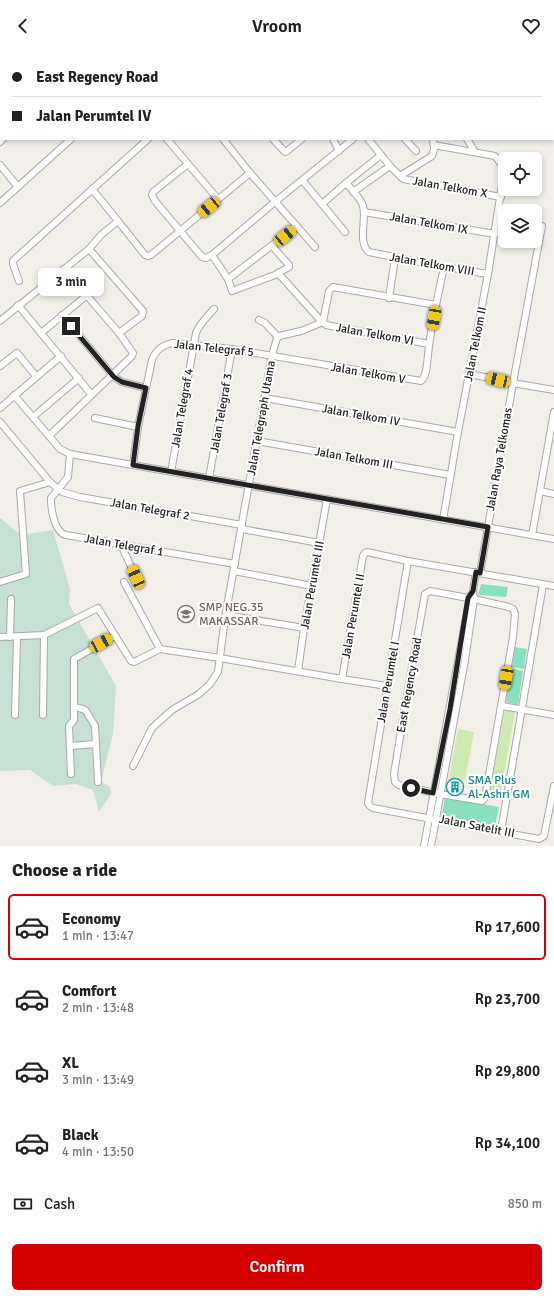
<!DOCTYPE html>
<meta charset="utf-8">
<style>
:root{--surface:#fff;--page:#f6f6f6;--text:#202124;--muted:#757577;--line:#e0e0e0;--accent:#d40000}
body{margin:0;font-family:Signika,sans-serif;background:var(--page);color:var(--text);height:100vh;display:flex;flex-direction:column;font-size:15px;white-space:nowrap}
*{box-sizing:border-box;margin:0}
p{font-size:13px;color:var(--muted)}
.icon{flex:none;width:22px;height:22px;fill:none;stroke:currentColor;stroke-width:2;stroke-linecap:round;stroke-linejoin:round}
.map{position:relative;height:794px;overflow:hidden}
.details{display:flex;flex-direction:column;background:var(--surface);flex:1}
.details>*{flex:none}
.guide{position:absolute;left:0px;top:0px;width:554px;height:88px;box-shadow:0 2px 6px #0003;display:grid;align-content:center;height:88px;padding:0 12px;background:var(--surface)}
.controls{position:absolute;left:498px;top:100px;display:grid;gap:8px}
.controls a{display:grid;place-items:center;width:44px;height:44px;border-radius:6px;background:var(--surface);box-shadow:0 2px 6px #0003;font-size:20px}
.end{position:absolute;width:18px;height:18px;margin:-9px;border:5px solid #222;background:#fff;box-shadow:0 0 0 2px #fff}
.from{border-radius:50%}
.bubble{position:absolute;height:28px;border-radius:6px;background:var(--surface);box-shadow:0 2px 6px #0003;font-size:13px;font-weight:600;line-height:28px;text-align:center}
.car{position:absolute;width:12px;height:24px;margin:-12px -6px;border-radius:5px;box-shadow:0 0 3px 1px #0007;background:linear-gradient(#f5c518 24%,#345 0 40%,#f5c518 0 76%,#345 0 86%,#f5c518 0)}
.guide b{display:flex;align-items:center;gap:14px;height:38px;font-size:15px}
.guide b+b{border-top:1px solid var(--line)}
.guide i{width:10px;height:10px;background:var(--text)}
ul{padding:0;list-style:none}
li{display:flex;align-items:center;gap:12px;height:66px;margin:0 8px 6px;padding:0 4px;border:2px solid transparent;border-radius:6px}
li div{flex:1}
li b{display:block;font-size:15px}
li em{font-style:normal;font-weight:600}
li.selected{border-color:var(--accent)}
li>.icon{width:36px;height:36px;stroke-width:1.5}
h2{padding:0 12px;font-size:18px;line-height:48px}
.pay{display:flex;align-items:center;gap:10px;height:44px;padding:0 12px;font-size:15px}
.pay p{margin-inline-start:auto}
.cta{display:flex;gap:8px;margin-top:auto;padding:8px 12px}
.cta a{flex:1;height:46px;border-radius:6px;background:var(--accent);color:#fff;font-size:16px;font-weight:600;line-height:46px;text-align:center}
header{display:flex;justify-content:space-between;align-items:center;height:52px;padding:0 12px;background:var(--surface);font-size:18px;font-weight:600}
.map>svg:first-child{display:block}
.grass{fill:#cdebb0}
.wetland{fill:#c6e0d4}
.pitch{fill:#88e0be}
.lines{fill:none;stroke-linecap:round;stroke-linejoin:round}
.street-casing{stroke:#a9a9a9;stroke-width:8}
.street{stroke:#fff;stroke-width:6}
.route{stroke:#222;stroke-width:5}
.labels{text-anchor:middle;stroke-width:4;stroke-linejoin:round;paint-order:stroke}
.street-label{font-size:12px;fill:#222;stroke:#fff}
.education-label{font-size:12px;fill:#785e54;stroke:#fff;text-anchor:start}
.culture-label{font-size:12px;fill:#0d838f;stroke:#fff;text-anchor:start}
</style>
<header><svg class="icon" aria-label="back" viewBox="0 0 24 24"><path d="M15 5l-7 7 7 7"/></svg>Vroom<svg class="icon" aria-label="heart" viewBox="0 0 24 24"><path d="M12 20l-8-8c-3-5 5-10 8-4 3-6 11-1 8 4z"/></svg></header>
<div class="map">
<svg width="554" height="794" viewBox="0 0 554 794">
<rect width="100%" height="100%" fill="#f2efe9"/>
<g class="grass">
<path d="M505 658 515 659 500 746 489 744Z"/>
<path d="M458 677 474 680 465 729 449 726Z"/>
</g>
<path class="wetland" d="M0 466 21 483 53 478 70 537 69 552 116 634 113 682 101 730 110 735 111 742 99 760 93 738 76 732 53 734 30 718 0 719Z"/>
<g class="pitch">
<path d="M481 532 508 535 506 545 478 543Z"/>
<path d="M515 595 527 597 524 617 512 615Z"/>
<path d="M511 616 523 619 518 653 506 650Z"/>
<path d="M445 745 499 755 495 774 442 764Z"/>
</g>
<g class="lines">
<g class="street-casing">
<g id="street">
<path d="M37 1 38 0"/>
<path d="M98 1 99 0"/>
<path d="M168 1 169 0"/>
<path d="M427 1 428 0"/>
<path d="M0 34 1 33"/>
<path d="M167 87 188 112"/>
<path d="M223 87 250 121 315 195"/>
<path d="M273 87 285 100 287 99 302 87"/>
<path d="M333 87 339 99"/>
<path d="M368 87 390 114 403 127 501 145"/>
<path d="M405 87 416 99"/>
<path d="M467 87 475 100"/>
<path d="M0 90 3 87"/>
<path d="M434 93 495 104 502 113 504 120 488 222 458 380 443 468"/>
<path d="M0 113 18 135"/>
<path d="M400 124 432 104 434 97 433 87"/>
<path d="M303 129 345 180"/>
<path d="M346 131 381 103"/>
<path d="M92 137 118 169"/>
<path d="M353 140 390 114"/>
<path d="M0 151 71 87"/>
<path d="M322 152 346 131C352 138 361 146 363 154 367 167 357 190 369 200L444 215 488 222"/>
<path d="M364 160 495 182"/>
<path d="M272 194 289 213V215L275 223 232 239 228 227 212 203 276 149 353 87"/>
<path d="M212 203 206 206 202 205 155 149 152 143 153 140 188 112 218 147"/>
<path d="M278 221 322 270"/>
<path d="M228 227 297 174"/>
<path d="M19 229 13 212V209L16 206 148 87"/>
<path d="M389 246 395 206"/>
<path d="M18 253 91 342"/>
<path d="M62 263 114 325 122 330 146 336"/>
<path d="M259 268 265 271 278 285"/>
<path d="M0 269 89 197"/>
<path d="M323 270 326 273 429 292"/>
<path d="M41 281 86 244"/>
<path d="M119 281 142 264 143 259 89 197 101 183 118 169 145 203 148 204 151 203 250 121"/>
<path d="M0 314 17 301 36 324"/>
<path d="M470 322 513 331 554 338"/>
<path d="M14 343 60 397 70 402 554 487"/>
<path d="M265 346 458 380"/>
<path d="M0 356 61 304"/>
<path d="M33 365 79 326"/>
<path d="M95 366 138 375"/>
<path d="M0 370 50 430 62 440 80 445 242 473"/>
<path d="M49 384 132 304 133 301 119 281 64 217"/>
<path d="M257 389 450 423"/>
<path d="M70 402 68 425 51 446C51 457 54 480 66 483L235 512"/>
<path d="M133 413 138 375 152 308C156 298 162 293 173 291L232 297 421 329C427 324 427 311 428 303 431 273 438 244 444 215"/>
<path d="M171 420 196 281C200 271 207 265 214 257"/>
<path d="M209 426 232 297"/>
<path d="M540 439 554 442"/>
<path d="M242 477 319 491"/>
<path d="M532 483 554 360"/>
<path d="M121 493 136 525"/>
<path d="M408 509 368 751 370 754 373 756 539 787 544 784 554 734"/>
<path d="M234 519 312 534"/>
<path d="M480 521 513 331 542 174"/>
<path d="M0 530 26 522 20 439 50 430"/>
<path d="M124 530 160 597"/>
<path d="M430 539 474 547 509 555 513 557 515 562 513 585 485 746 482 749 440 742 399 733 395 730 394 722 404 660 425 542Z"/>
<path d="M226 563 304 576"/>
<path d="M0 585 44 583 98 556 131 609 134 610 160 597 220 606 342 627 387 634"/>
<path d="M10 585 11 547"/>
<path d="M298 619 304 576 327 447"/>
<path d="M342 627 363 504 365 501 367 500 408 509 554 534"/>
<path d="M502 654 554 663"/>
<path d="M74 655 83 657 86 659 95 674 98 730"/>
<path d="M15 663 17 585"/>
<path d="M43 663 44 583"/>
<path d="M71 694 95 692"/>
<path d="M133 714 152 676 172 658 199 642 210 632 218 620 225 566 272 303 277 286 279 284 301 279 323 270 329 239 333 235 436 253"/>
<path d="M71 722 69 674 74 668V607L115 584"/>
<path d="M501 779 543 533"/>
<path d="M424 794 470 544"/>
<path d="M431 794 465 608 474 547 473 539 476 520"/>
</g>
</g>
<use href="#street" class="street"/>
</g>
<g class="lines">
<path class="route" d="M71 274 114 325 122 330 146 336 138 374 133 413 488 475 480 521 476 520 473 539 468 546 450 657 433 741 411 736"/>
</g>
<defs>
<g id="school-ring" transform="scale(0.9)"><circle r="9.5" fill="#fff" stroke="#8d6e63" stroke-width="1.5"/><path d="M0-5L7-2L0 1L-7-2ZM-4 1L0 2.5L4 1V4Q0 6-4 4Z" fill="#8d6e63"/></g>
<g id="building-ring" transform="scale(0.9)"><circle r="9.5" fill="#fff" stroke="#0f9aa8" stroke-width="1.5"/><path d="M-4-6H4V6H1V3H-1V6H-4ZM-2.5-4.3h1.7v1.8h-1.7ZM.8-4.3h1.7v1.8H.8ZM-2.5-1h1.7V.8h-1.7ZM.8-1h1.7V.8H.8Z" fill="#0f9aa8"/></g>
</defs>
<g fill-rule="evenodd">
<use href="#school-ring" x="186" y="562"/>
<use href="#building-ring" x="455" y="735"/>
</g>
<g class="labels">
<g class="street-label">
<text transform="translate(450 135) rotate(10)" y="4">Jalan Telkom X</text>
<text transform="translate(429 171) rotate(10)" y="4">Jalan Telkom IX</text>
<text transform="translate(432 212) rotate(10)" y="4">Jalan Telkom VIII</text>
<text transform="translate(375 282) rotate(10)" y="4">Jalan Telkom VI</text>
<text transform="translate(475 292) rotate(-79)" y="4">Jalan Telkom II</text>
<text transform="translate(214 296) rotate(6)" y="4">Jalan Telegraf 5</text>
<text transform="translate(368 321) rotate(10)" y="4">Jalan Telkom V</text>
<text transform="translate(182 356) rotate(-80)" y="4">Jalan Telegraf 4</text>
<text transform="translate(221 361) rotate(-80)" y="4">Jalan Telegraf 3</text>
<text transform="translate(361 363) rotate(10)" y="4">Jalan Telkom IV</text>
<text transform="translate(261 366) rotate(-80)" y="4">Jalan Telegraph Utama</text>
<text transform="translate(354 406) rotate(10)" y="4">Jalan Telkom III</text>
<text transform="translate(499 407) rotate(-80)" y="4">Jalan Raya Telkomas</text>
<text transform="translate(150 457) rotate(10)" y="4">Jalan Telegraf 2</text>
<text transform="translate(124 493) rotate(10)" y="4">Jalan Telegraf 1</text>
<text transform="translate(312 533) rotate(-80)" y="4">Jalan Perumtel III</text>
<text transform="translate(353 564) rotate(-80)" y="4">Jalan Perumtel II</text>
<text transform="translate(388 630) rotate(-80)" y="4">Jalan Perumtel I</text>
<text transform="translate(409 633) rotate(-80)" y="4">East Regency Road</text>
<text transform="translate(477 774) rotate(11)" y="4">Jalan Satelit III</text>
</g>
<g class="education-label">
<text x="199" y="559">SMP NEG.35<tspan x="199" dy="14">MAKASSAR</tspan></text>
</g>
<g class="culture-label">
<text x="468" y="732">SMA Plus<tspan x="468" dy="14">Al-Ashri GM</tspan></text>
</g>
</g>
</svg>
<div class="controls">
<a><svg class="icon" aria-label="locate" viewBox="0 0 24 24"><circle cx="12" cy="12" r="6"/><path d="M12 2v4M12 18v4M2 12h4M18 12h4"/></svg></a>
<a><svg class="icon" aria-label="layers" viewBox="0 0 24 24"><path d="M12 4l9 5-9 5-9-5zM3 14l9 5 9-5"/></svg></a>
</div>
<i class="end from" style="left:411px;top:736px"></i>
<i class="end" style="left:71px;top:274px"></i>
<div class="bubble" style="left:38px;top:216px;width:66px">3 min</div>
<i class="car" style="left:209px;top:155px;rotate:231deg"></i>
<i class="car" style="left:285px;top:184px;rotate:51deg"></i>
<i class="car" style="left:434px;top:266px;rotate:190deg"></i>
<i class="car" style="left:498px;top:328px;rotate:283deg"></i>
<i class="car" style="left:136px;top:525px;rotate:336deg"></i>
<i class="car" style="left:101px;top:591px;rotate:61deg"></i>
<i class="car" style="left:506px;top:626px;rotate:189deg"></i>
<div class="guide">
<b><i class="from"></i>East Regency Road</b>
<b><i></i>Jalan Perumtel IV</b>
</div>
</div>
<section class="details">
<h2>Choose a ride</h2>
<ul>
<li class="selected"><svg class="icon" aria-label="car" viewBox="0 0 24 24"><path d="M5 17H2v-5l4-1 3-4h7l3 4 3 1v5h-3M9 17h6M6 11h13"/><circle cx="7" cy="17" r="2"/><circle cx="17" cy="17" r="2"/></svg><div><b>Economy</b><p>1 min · 13:47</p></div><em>Rp 17,600</em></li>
<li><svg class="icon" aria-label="car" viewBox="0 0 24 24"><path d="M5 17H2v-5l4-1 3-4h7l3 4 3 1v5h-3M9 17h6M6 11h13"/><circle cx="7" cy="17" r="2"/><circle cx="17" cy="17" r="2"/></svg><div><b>Comfort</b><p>2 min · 13:48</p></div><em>Rp 23,700</em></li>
<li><svg class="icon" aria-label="car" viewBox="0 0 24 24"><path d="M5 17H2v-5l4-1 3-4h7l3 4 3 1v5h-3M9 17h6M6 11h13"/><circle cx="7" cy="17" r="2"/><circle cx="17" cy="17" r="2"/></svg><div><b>XL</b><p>3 min · 13:49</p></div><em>Rp 29,800</em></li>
<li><svg class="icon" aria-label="car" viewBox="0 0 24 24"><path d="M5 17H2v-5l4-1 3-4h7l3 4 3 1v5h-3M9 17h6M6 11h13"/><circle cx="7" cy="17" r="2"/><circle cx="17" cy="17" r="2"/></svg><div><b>Black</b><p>4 min · 13:50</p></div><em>Rp 34,100</em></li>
</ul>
<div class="pay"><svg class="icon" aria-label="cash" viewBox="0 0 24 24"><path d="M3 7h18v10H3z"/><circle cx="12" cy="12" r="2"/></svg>Cash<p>850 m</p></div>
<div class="cta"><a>Confirm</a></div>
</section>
